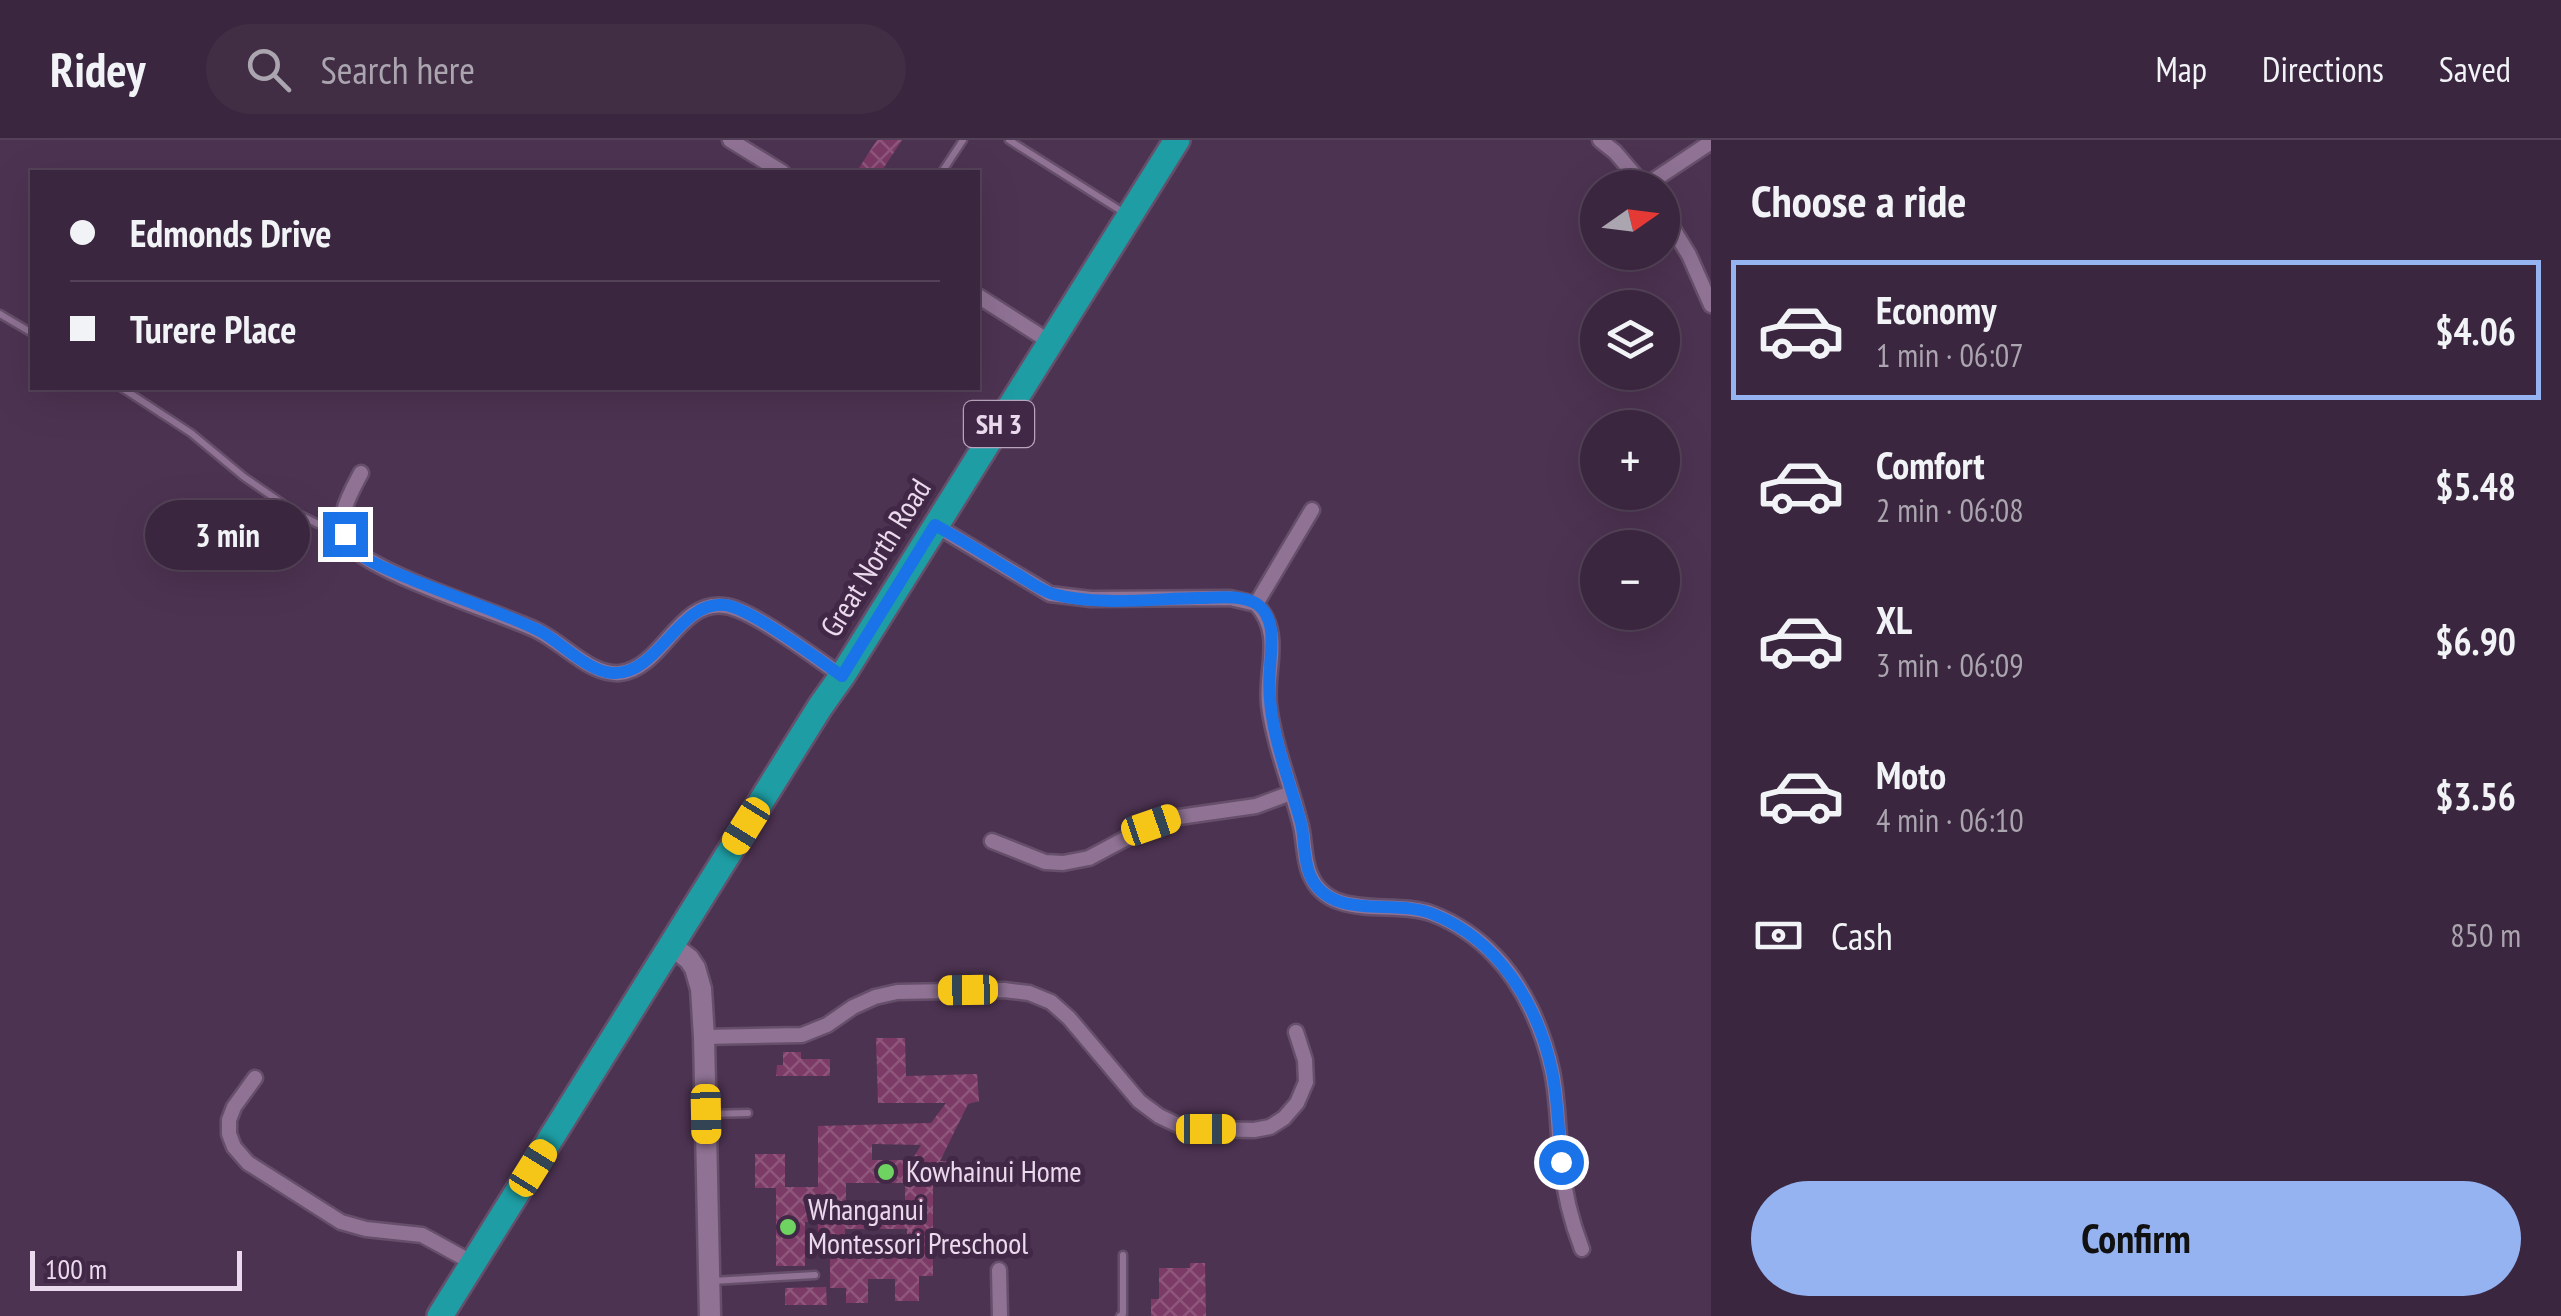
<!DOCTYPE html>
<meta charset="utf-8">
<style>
:root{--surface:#3a263e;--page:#412e45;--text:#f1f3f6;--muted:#aba5b0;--line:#544358;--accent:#95b2f1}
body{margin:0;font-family:"PT Sans Narrow",sans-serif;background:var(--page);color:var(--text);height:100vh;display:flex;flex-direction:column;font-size:38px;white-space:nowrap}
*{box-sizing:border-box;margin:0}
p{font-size:32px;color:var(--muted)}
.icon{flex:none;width:55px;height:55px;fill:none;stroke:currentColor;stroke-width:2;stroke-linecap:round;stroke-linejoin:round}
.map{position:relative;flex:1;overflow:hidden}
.details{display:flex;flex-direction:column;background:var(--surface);width:850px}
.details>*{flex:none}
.top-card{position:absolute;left:30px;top:30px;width:950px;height:220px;border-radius:0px;box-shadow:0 10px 40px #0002,0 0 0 2px var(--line);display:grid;align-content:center;height:220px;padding:0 40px;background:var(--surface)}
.needle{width:65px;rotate:76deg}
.buttons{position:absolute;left:1580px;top:30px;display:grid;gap:20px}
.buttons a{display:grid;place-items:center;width:100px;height:100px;border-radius:50%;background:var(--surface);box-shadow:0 10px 40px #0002,0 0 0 2px var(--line);font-size:50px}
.scale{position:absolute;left:30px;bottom:25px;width:212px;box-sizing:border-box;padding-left:10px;border:5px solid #ebdaed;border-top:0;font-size:28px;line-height:35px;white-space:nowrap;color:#ebdaed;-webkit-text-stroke:8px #422847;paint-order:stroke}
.end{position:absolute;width:45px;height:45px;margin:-22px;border:12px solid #1a73e8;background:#fff;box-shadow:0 0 0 5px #fff}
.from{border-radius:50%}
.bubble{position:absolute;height:70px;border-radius:35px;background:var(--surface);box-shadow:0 10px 40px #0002,0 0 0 2px var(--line);font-size:32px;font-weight:700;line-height:70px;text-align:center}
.car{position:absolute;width:30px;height:60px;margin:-30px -15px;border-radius:12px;box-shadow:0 0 8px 2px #0007;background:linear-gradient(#f5c518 24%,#345 0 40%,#f5c518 0 76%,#345 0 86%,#f5c518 0)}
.top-card b{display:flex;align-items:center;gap:35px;height:95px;font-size:38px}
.top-card b+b{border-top:2px solid var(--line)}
.top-card i{width:25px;height:25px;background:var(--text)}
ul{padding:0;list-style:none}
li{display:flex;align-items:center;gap:30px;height:140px;margin:0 20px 15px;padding:0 20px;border:5px solid transparent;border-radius:0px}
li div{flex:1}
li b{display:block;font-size:38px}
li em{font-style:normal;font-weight:700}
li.active{border-color:var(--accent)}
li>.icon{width:90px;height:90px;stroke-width:1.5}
h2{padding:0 40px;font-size:45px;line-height:120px}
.pay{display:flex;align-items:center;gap:25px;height:110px;padding:0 40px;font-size:38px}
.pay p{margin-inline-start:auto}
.cta{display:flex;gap:20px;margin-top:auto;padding:20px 40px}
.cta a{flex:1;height:115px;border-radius:60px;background:var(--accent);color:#111;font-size:40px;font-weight:700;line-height:115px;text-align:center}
header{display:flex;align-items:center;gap:60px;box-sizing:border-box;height:140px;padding:0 50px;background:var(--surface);border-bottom:2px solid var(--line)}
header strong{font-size:48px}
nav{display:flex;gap:55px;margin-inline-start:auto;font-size:35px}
.search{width:700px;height:90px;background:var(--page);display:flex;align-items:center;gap:25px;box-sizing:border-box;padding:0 35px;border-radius:55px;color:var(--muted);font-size:38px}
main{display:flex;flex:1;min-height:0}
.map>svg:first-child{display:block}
.building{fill:url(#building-cross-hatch);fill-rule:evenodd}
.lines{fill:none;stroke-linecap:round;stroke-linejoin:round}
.lane-casing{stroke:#664f6a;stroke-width:11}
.street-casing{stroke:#664f6a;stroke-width:19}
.secondary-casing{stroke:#664f6a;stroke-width:25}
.highway-casing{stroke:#664f6a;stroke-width:30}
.lane{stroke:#8f7294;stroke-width:6}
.street{stroke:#8f7294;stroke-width:14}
.secondary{stroke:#8f7294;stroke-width:20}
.highway{stroke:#1e9da4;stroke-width:25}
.route{stroke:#1a73e8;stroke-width:12}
.poi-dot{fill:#6ed360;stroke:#422847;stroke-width:4}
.labels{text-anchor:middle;stroke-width:10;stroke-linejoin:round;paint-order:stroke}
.shield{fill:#422847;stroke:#b8a5bb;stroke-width:2.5}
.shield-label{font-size:28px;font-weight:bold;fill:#ebdaed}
.street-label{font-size:30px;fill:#ebdaed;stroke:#422847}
.poi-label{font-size:30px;fill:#ebdaed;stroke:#422847;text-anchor:start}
</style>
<header>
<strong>Ridey</strong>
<div class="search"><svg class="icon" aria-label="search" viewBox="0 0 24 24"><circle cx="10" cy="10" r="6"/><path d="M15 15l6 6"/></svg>Search here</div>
<nav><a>Map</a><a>Directions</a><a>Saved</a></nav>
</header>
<main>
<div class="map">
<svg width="1711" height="1176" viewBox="0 0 1711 1176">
<defs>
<pattern id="building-cross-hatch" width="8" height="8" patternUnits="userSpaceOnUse" patternTransform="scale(2.5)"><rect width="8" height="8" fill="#7c3a66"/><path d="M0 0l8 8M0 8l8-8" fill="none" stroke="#8f567c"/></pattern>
</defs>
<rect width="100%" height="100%" fill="#4d3352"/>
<g class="building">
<path d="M877 0H902L881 32H859L857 31Z"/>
<path d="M876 898H905L906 936 977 934 979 961 968 964 940 1021H953L954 1046H933V1136H919V1161H895V1139H868V1163H846V1148H830V1111H818V1082H805V1126H776V1048H755V1014H785V1047H818V986L931 983 946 963H878ZM872 1004 921 1005 912 1020H872ZM846 1043H905V1068H846ZM845 1089H907V1107L845 1106Z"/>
<path d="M783 912H801V919H830V936H776L777 925H783Z"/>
<path d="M1190 1123H1205L1206 1176H1151V1159H1159V1128H1190Z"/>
<path d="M826 1147 827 1165H785V1148Z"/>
</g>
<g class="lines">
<g class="lane-casing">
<g id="lane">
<path d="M1009 0 1126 74"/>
<path d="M942 32 963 0"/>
<path d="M0 174 32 193"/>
<path d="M122 248 191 293 244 337 298 374 318 384 341 386"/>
<path d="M710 974 748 973"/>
<path d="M712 1141 815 1135"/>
<path d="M1120 1176 1123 1174V1115"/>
</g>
</g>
<g class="street-casing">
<g id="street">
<path d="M730 0 782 32"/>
<path d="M1600 0 1615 12 1646 48"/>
<path d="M1645 46 1711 2"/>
<path d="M1662 71 1689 115 1711 165"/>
<path d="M978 156 1050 202"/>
<path d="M361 333C350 354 333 381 349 404 369 432 497 472 534 489 562 501 590 536 620 533 663 528 679 459 725 466 752 469 817 519 842 536"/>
<path d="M935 385 1050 454 1091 459 1230 458 1256 464 1312 370"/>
<path d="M1256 464C1284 495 1265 528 1269 565 1274 605 1290 643 1300 682 1305 699 1303 718 1310 734 1329 782 1394 759 1433 774 1456 783 1478 798 1495 816 1524 846 1543 890 1552 931 1558 960 1558 991 1561 1021 1564 1052 1571 1081 1582 1109"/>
<path d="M992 701 1045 722 1063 723 1089 718 1151 685 1172 678 1256 666 1291 653"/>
<path d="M704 897 802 895 827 885 853 867 875 857 897 852 1004 850 1029 853 1051 862 1069 878 1139 961 1159 976 1180 986 1206 989 1254 990 1270 987 1284 978 1297 963 1306 942 1305 920 1296 892"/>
<path d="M255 938 234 967 229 980V994L234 1007 248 1023 341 1082 366 1089 422 1095 473 1123"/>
<path d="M999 1130 1000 1176"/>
</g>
</g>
<g class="secondary-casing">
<path id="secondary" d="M672 806 689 819 695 828 701 849 704 897 710 1176"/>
</g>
<g class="highway-casing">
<path id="highway" d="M440 1176 820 567 842 536 1177 0"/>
</g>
<use href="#lane" class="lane"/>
<use href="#street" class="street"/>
<use href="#secondary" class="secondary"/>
<use href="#highway" class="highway"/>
</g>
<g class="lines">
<path class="route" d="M345 394C349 404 355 411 364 417 379 427 397 433 413 440 454 457 499 471 540 491 562 503 587 531 612 533 659 536 678 460 725 465 750 468 818 519 842 536L935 385C964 401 992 419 1020 436 1030 442 1042 451 1053 454 1098 466 1150 459 1197 458 1214 458 1241 454 1257 464 1277 479 1271 507 1270 528 1265 582 1287 631 1301 683 1305 699 1303 719 1310 735 1330 782 1395 758 1433 774 1499 800 1538 865 1552 931 1558 961 1559 992 1561 1022"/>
</g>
<g class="poi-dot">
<circle cx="886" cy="1032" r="10"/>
<circle cx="788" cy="1087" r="10"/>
</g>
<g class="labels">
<rect class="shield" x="964" y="261" width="70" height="46" rx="8"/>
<g class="shield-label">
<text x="999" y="294">SH 3</text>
</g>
<g class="street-label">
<text transform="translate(876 418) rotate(-58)" y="10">Great North Road</text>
</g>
<g class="poi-label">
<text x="906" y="1042">Kowhainui Home</text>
<text x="808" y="1080">Whanganui<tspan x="808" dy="34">Montessori Preschool</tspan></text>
</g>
</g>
</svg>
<div class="buttons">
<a><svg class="needle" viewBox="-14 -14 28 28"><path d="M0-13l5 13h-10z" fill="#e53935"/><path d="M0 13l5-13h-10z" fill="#aba5b0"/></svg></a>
<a><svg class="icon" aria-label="layers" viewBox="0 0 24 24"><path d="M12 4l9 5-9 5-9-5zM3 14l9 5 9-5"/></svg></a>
<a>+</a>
<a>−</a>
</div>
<div class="scale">100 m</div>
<i class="end from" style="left:1561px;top:1022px"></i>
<i class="end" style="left:345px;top:394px"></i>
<div class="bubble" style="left:145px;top:360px;width:165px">3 min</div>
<i class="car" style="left:1151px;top:685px;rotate:71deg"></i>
<i class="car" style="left:746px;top:686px;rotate:212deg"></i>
<i class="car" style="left:968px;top:850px;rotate:269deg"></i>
<i class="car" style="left:706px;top:974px;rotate:179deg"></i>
<i class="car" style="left:1206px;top:989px;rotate:90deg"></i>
<i class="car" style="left:533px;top:1028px;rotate:32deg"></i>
<div class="top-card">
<b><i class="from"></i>Edmonds Drive</b>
<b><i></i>Turere Place</b>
</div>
</div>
<section class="details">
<h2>Choose a ride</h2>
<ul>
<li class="active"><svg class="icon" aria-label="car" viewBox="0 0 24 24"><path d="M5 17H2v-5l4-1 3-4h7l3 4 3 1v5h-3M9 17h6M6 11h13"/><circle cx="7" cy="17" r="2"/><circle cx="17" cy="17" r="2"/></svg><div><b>Economy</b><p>1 min · 06:07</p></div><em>$4.06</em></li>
<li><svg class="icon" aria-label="car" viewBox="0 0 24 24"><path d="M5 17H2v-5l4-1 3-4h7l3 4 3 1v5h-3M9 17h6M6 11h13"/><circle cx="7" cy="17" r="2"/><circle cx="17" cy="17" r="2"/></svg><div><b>Comfort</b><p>2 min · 06:08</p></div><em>$5.48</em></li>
<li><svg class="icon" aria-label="car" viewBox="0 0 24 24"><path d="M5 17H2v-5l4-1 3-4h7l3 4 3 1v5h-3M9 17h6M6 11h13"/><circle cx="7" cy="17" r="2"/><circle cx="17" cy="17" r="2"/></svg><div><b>XL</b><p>3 min · 06:09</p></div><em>$6.90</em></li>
<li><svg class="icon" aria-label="car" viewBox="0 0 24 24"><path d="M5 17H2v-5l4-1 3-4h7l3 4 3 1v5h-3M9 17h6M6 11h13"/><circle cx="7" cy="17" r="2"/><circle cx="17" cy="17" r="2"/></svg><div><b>Moto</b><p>4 min · 06:10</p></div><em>$3.56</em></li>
</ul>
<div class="pay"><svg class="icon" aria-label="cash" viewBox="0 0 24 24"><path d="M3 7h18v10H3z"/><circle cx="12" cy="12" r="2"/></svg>Cash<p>850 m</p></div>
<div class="cta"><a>Confirm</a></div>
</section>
</main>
